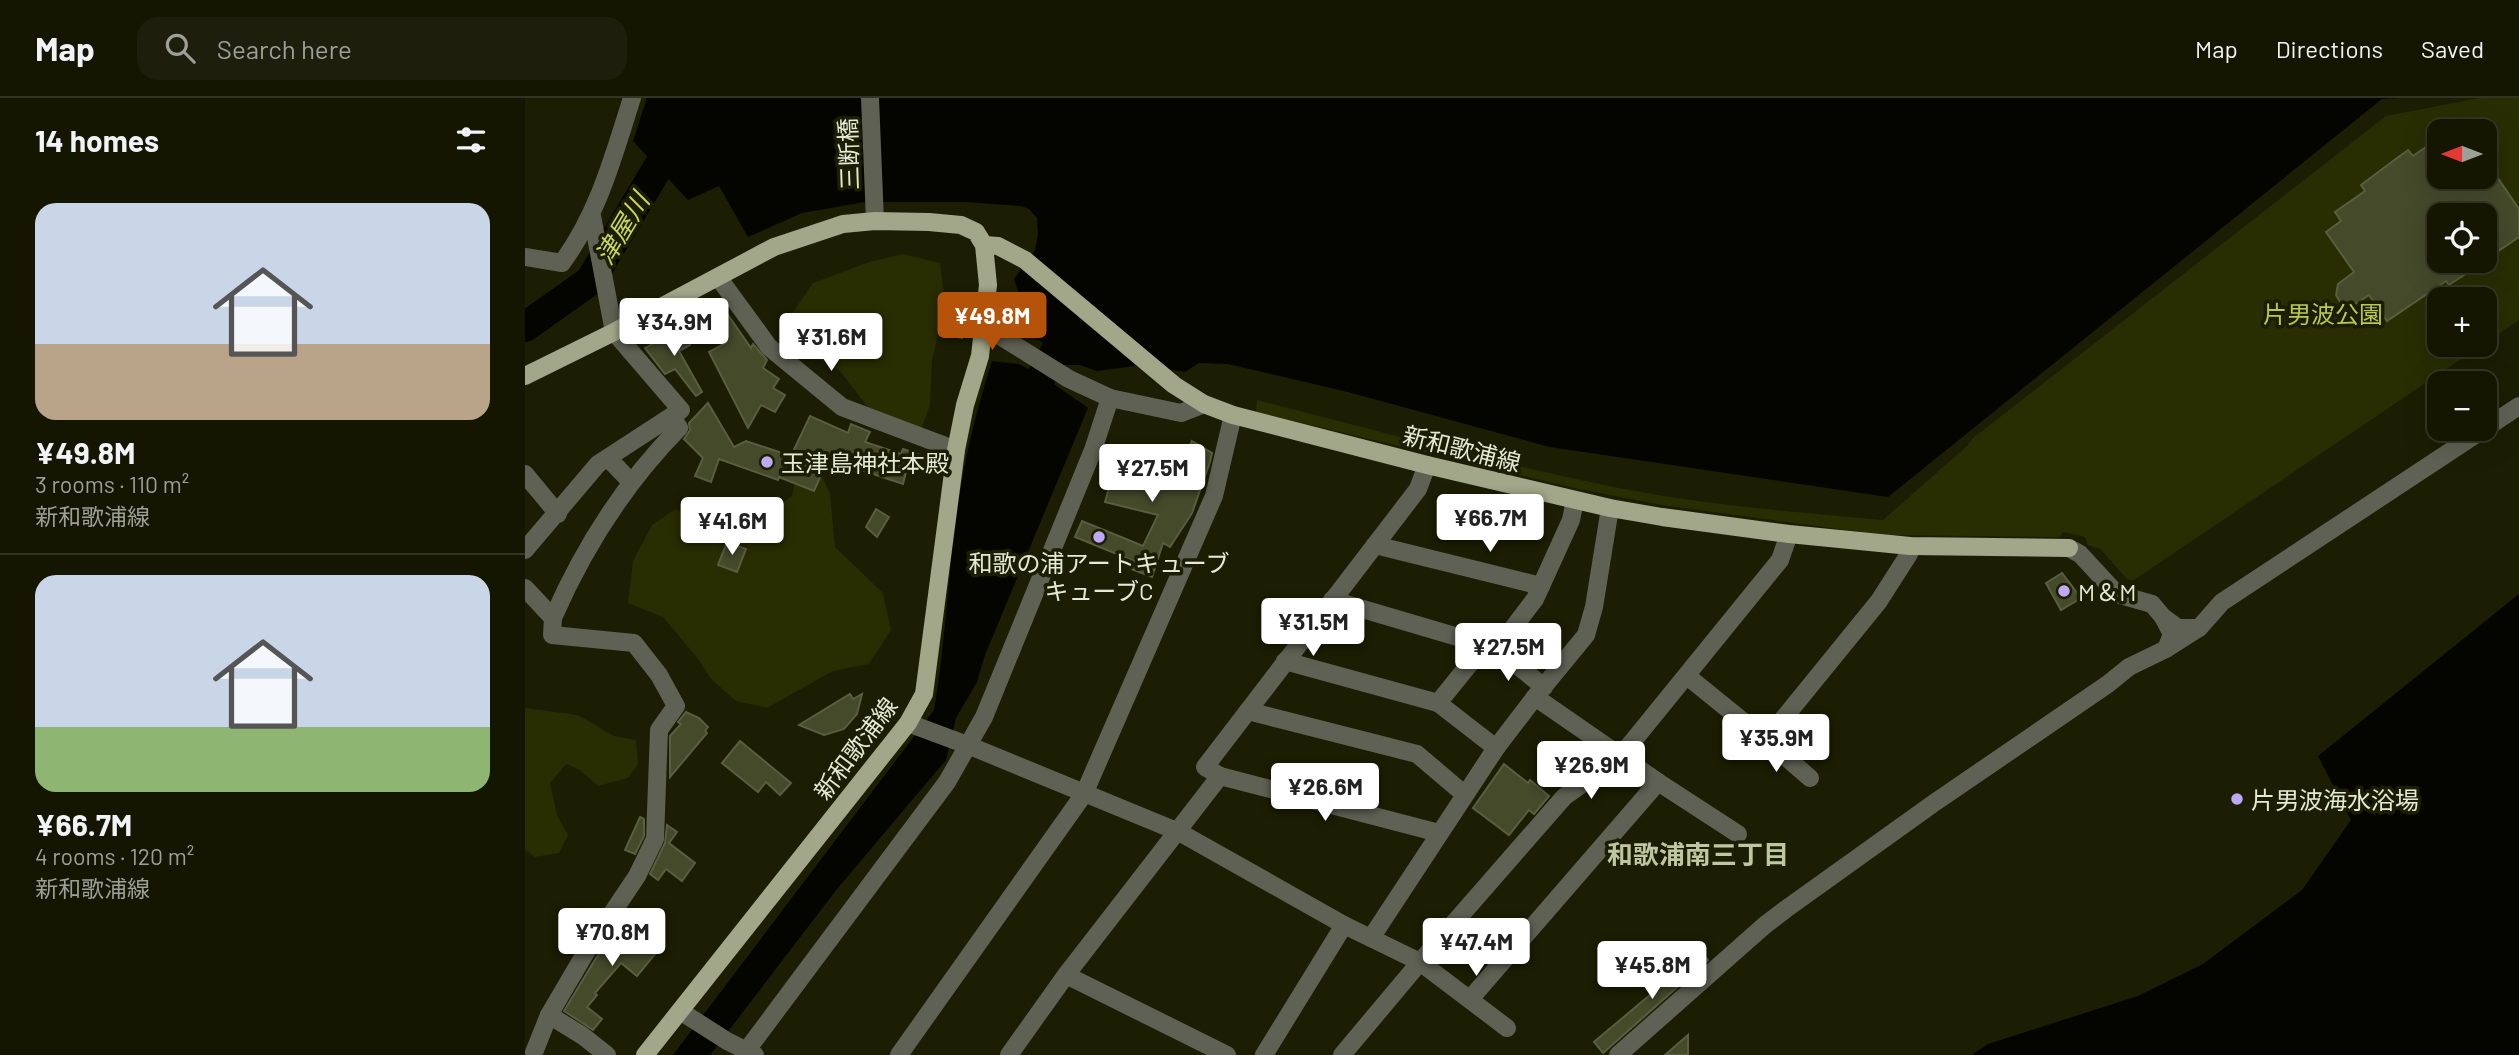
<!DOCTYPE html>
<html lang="en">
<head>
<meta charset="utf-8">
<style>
  :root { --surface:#141602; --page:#1d1f0c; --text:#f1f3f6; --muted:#9d9f99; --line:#333524; --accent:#b45309 }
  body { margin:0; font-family:Barlow,"Noto Sans JP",sans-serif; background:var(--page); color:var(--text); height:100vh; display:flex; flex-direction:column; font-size:26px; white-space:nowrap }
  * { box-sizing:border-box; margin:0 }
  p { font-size:23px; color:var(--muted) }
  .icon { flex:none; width:38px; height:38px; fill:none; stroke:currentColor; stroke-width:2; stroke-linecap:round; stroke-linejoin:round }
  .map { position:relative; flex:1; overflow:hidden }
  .sheet { display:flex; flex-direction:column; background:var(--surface); width:525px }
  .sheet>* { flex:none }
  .needle { width:46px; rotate:270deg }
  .buttons { position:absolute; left:1902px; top:21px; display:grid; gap:14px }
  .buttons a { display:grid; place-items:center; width:70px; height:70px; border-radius:14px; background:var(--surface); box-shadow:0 7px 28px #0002,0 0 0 2px var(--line); font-size:35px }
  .price { position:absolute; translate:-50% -60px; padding:0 16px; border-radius:7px; background:#fff; color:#222; font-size:23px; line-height:46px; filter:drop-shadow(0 2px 4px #0008) }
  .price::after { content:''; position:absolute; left:50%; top:42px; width:21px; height:16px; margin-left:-10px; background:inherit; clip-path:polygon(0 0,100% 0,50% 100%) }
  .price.active { background:var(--accent); color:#fff }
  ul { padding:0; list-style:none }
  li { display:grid; align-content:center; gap:14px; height:371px; padding:0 35px }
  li+li { border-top:2px solid var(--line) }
  li span { display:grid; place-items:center; height:217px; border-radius:21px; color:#555 }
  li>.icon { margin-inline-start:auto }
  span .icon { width:126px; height:126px; fill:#fffc; stroke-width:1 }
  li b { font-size:30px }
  h2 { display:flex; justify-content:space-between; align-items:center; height:84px; padding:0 35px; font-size:30px }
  header { display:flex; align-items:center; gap:42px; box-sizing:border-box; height:98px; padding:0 35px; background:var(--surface); border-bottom:2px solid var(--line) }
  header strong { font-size:33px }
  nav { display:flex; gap:38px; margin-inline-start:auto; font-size:24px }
  .search { width:490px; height:63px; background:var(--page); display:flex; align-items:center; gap:18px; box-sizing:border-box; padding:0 24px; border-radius:21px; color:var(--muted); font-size:26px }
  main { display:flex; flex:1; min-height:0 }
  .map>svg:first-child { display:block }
  .green { fill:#282d02; fill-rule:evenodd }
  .water { fill:#050500 }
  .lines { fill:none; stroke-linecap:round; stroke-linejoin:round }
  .river { stroke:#050500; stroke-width:30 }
  .building { fill:#454a2b; stroke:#595e3f; stroke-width:2 }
  .minor { stroke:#5e6153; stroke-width:18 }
  .major { stroke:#a2a78a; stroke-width:18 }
  .poi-dot { fill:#bda9f5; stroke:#1b1e02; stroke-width:2.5 }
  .labels { text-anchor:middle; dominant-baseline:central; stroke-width:7; stroke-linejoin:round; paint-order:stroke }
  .street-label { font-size:24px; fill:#e5e9d7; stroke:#1b1e02 }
  .park-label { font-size:24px; fill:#b9c94c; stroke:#1b1e02 }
  .poi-label { font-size:24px; fill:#e5e9d7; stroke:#1b1e02; text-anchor:start }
  .water-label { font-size:26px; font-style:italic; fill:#c7d85c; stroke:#1b1e02 }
  .neighbourhood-label { font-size:26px; font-weight:bold; fill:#bfc6a3; stroke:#1b1e02 }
</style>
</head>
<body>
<header>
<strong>Map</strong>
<div class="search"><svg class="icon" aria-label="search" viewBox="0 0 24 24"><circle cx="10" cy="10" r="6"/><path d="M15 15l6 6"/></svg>Search here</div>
<nav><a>Map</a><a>Directions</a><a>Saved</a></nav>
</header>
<main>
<section class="sheet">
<h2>14 homes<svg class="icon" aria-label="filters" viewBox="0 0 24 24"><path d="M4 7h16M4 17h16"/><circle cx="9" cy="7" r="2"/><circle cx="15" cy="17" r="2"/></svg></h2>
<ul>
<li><span style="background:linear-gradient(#c9d6e8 65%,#b9a48a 0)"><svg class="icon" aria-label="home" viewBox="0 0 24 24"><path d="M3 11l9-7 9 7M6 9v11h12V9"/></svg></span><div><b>¥49.8M</b><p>3 rooms · 110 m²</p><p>新和歌浦線</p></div></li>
<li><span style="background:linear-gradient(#c9d6e8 70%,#8fb573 0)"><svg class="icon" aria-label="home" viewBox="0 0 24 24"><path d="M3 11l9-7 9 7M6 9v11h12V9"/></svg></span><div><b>¥66.7M</b><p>4 rooms · 120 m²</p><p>新和歌浦線</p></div></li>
</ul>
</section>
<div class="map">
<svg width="1994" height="957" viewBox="0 0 1994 957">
  <rect width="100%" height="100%" fill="#1b1e02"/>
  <g class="green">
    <path d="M1954 0H1994V222L1960 245V201H1914V247H1957L1609 482H1603L1575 451 1563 447 1560 439 1538 434 1535 439 1358 437 1137 407 1049 390 731 314 732 302C852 333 972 365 1094 390 1181 407 1270 414 1358 422L1442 348 1448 340 1861 18ZM1914 33H1960V79H1914ZM1914 117H1960V163H1914Z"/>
    <path d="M378 156 415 165 420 205 407 263 405 307 396 332 347 315 315 273 283 255 264 220 288 185 344 164Z"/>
    <path d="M290 363 305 396 310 449 358 495 366 532 344 566 308 573 242 610 211 603 185 580 174 562 138 519 103 505 108 463 127 427 149 412H247L267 398 272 373Z"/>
    <path d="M0 610 53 617 89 638 111 642 113 666 103 680 73 688 55 672 41 666 25 685 32 717 43 737 34 755 10 759 0 752Z"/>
  </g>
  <g class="water">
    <path d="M122 0H334L340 5 353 0H1874L1857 1 1363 399 1025 349 823 294 703 266 674 265 660 274 617 267 572 273 555 267H540L529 286 563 310 460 557 452 584 431 620 421 662 312 791 185 957H148L409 612C422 538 423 462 436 388 443 346 454 304 467 263L494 266 504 271 518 245 509 239 489 181 510 152 513 137 512 120 504 111 496 108 440 104H340L277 115 223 139 194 88 163 102 108 43Z"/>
    <path d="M1994 496V957H1447L1463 946 1613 898 1678 866 1777 792 1826 722 1793 658Z"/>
  </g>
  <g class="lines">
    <path class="river" d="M0 229 65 183 147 46"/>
  </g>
  <g class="building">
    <path d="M1914 40V79H1960V61L1994 111V139L1960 162V117H1914V163H1960L1924 187 1921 183 1862 223 1844 197 1829 207H1817L1811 197 1813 186 1829 174 1801 134 1816 123 1810 114 1840 93 1836 87 1868 63 1883 52 1888 58Z"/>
    <path d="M194 204 226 250 228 246 242 262 238 270 254 281 248 290 260 297 250 314 236 307 223 330 184 254 202 244 182 211Z"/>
    <path d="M427 220 441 224 437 240 422 236Z"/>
    <path d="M157 230 165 247 154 253 177 294 171 298 150 271 140 276 120 250Z"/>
    <path d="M183 305 209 349 221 343 266 358 285 318 323 335 326 326 345 334 340 344 376 356 378 351 396 357 391 373 382 370 378 386 303 361 289 393 254 379 253 382 194 361 186 384 170 378 178 360 159 341 165 332 164 325Z"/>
    <path d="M667 343 687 355 685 364 667 415 645 449 638 445 627 479 606 471 609 463 550 439 557 423 618 448 633 417 580 404 593 357 654 371Z"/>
    <path d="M351 411 364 419 352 439 341 429Z"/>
    <path d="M202 444 221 451 212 474 193 467Z"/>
    <path d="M1537 475 1556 500 1536 512 1521 485Z"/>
    <path d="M325 596 328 601 337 596 332 616 319 631 299 637 274 627Z"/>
    <path d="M161 614 174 620 183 629 180 633 182 635 145 679V638L156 626 153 624Z"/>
    <path d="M215 643 266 685 255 697 241 684 233 694 197 665Z"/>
    <path d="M979 666 1003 685 1005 682 1024 698 1009 716 1004 712 984 737 948 710Z"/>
    <path d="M115 719 119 721V738L110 756 100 752Z"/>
    <path d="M142 727 152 734 144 745 170 765 157 783 141 771 133 782 125 776 140 745Z"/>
    <path d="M104 816 114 826 111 830 135 850 112 878 96 865 70 895 72 897 62 909 77 921 68 932 39 913 71 860Z"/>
    <path d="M1173 851 1183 862 1078 955 1069 944 1151 875 1148 872Z"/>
    <path d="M1163 937V957H1140Z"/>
  </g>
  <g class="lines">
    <g class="minor">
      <path d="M345 0 350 123"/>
      <path d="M0 159 37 165C74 114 88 59 107 0"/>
      <path d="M193 179 244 249 317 309 431 352"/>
      <path d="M585 300 656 315 679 306"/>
      <path d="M83 360 106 384"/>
      <path d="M0 376 33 416"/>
      <path d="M850 447 1016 488 1046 422 1050 402"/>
      <path d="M1544 450 1555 456 1592 496 1627 506 1638 519 1647 536 1641 551 1674 530"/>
      <path d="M0 452 73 366 156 312 89 234 67 118"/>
      <path d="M0 490 28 520 27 537 109 545 134 577 151 608 134 632 130 741 112 778 61 854 24 917 8 957"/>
      <path d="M807 502 960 547"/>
      <path d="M1638 519 1653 530H1674L1697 504 1994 308"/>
      <path d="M28 520C58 451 101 384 154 330L148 320"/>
      <path d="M972 551 1019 589"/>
      <path d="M760 563 913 605 960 547 972 551 1010 501 1016 488"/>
      <path d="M1162 578 1241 642 1354 503 1384 456 1385 448"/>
      <path d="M1010 599 1061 537 1069 509 1085 410"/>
      <path d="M723 613 892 656 939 696"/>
      <path d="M383 625 445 648 654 734 819 827 895 864 1039 699 1095 659 1255 462 1264 436"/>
      <path d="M1241 642 1285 680"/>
      <path d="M695 678 914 735"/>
      <path d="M1133 684 1213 736"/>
      <path d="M846 840 971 650 913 605"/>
      <path d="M541 877 702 957"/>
      <path d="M946 900 1133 684 1010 599 971 650"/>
      <path d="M155 913 202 943 230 957"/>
      <path d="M24 917 58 938 82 957"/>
      <path d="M222 952 422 684 459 619 568 352 585 300 544 281 459 228"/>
      <path d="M374 957 559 696 689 398 708 317"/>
      <path d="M484 957 541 877 695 678 680 669 893 391 902 367"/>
      <path d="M739 957 819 827"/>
      <path d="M817 957 895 864 982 930"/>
      <path d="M1093 957 1240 827 1261 811 1409 705 1583 586 1604 569 1641 551"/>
    </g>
    <g class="major">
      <path d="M459 147 473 148 500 162 649 287 679 306 708 317 902 367 1085 410 1137 419 1264 436 1385 448 1544 450"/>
      <path d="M0 278 89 234 249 149 318 126 350 123 404 124 436 127 451 134 459 147 463 187 455 258 440 307 431 352 399 596 383 625 120 957"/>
    </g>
  </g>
  <g class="poi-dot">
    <circle cx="242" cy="364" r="7"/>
    <circle cx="574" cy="439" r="7"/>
    <circle cx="1539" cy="493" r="7"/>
    <circle cx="1712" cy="701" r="7"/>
  </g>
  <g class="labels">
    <g class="street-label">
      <text transform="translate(323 56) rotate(-92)">三断橋</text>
      <text transform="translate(937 350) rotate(14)">新和歌浦線</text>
      <text transform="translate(330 650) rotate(-53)">新和歌浦線</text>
    </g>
    <g class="park-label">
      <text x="1798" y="215">片男波公園</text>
    </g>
    <g class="poi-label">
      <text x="256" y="364">玉津島神社本殿</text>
      <text x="574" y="464" text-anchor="middle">和歌の浦アートキューブ<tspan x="574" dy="28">キューブC</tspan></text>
      <text x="1553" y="493">M＆M</text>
      <text x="1726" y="701">片男波海水浴場</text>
    </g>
    <g class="water-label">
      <text transform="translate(96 130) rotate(-59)">津屋川</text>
    </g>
    <g class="neighbourhood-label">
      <text x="1173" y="755">和歌浦南三丁目</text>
    </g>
  </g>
</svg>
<div class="buttons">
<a><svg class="needle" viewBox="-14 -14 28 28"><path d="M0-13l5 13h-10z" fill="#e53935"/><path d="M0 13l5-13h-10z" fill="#9d9f99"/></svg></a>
<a><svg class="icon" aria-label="locate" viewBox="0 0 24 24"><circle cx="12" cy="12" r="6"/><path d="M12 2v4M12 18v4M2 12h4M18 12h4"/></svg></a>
<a>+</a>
<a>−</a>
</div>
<b class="price active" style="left:467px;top:254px">¥49.8M</b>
<b class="price" style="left:149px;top:260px">¥34.9M</b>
<b class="price" style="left:306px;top:275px">¥31.6M</b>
<b class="price" style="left:627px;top:406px">¥27.5M</b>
<b class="price" style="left:965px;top:456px">¥66.7M</b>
<b class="price" style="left:207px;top:459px">¥41.6M</b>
<b class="price" style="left:788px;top:560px">¥31.5M</b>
<b class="price" style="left:983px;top:585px">¥27.5M</b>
<b class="price" style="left:1251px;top:676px">¥35.9M</b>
<b class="price" style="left:1066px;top:703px">¥26.9M</b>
<b class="price" style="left:800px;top:725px">¥26.6M</b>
<b class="price" style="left:87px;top:870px">¥70.8M</b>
<b class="price" style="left:951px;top:880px">¥47.4M</b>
<b class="price" style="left:1127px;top:903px">¥45.8M</b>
</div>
</main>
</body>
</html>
